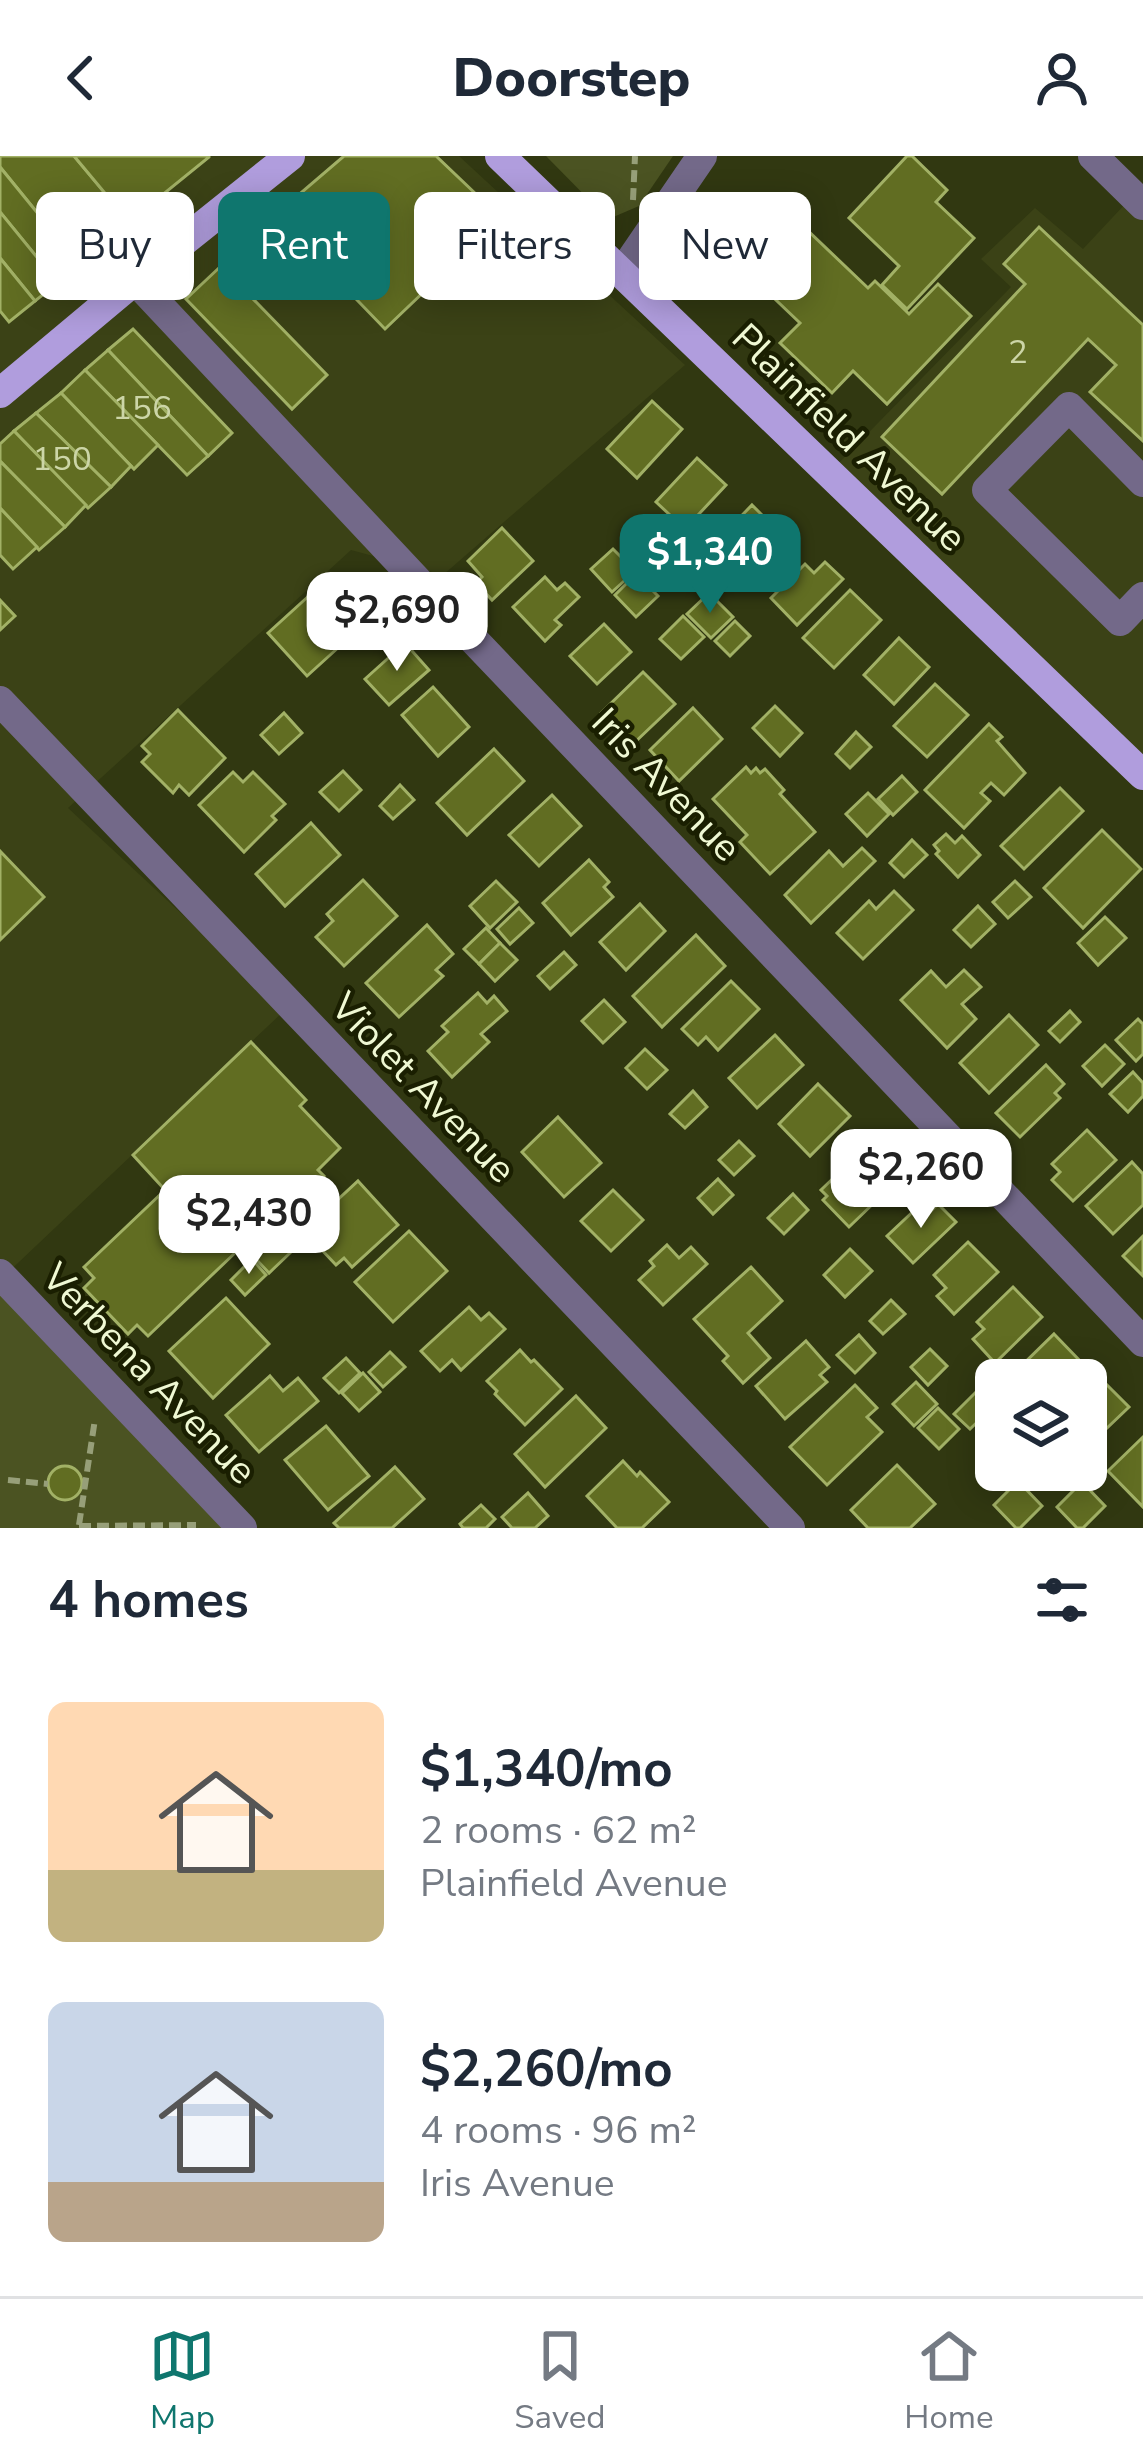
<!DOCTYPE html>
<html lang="en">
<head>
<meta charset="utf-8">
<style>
  :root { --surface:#fff; --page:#f2f2f3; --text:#1f2937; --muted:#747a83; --line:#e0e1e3; --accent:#0f766e }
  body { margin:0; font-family:"Nunito Sans",sans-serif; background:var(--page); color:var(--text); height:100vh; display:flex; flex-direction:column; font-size:45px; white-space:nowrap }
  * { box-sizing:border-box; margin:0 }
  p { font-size:39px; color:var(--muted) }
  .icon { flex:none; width:66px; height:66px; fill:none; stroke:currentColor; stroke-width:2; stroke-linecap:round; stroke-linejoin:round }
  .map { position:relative; height:1372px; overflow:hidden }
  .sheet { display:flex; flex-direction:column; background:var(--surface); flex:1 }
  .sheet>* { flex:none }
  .guide { position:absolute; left:36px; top:36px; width:1071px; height:108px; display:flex; gap:24px }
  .tools { position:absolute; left:975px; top:1203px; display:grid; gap:24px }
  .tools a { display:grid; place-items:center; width:132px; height:132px; border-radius:18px; background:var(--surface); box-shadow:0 6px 30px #0003; font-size:60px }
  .price { position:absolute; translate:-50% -102px; padding:0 27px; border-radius:24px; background:#fff; color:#222; font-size:39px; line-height:78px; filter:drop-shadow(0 3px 6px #0008) }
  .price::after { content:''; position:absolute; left:50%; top:72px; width:36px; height:27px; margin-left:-18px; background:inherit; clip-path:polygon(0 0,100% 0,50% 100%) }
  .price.current { background:var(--accent); color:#fff }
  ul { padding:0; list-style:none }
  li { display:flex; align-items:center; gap:36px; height:300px; padding:0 48px }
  li span { display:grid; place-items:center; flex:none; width:336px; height:240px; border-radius:18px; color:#555 }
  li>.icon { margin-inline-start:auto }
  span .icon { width:144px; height:144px; fill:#fffc; stroke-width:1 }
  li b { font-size:51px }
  h2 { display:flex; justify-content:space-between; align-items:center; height:144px; padding:0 48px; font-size:51px }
  .pill { padding:0 42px; border-radius:18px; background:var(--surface); box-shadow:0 6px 30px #0003; font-size:42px; line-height:108px }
  .pill.current { background:var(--accent); color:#fff }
  header { display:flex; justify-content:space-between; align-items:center; height:156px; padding:0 48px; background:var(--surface); font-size:54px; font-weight:800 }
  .menu { display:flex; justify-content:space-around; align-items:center; height:168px; border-top:3px solid var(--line); background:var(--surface); font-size:33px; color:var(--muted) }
  .menu a { display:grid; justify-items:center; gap:6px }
  .menu .current { color:var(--accent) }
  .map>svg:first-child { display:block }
  .built { fill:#3b4216 }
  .green { fill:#4b5322 }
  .building { fill:#616d22; stroke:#a2b166; stroke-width:3 }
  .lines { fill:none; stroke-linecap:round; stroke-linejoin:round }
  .path { stroke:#979f79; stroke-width:6; stroke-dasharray:12 6; stroke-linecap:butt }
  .minor { stroke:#736989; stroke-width:30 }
  .major { stroke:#b09ddd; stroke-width:30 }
  .labels { text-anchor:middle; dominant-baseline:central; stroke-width:9; stroke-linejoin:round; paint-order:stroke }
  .number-label { font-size:33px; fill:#ccd5a7 }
  .street-label { font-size:39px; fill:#eff8d3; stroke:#1a1f01 }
</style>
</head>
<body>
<header><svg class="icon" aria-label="back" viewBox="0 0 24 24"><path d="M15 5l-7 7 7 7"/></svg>Doorstep<svg class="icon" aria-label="person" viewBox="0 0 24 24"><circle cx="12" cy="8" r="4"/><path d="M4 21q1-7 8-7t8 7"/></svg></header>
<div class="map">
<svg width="1143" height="1372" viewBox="0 0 1143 1372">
  <rect width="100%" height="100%" fill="#313811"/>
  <g class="built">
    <path d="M0 0H459L685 209 443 419 351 394 68 652 285 854 0 1124Z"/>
    <path d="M1127 46 1143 61V613L834 312 1011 131 981 103 1035 52 1083 93Z"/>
  </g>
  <g class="green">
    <path d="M546 0H673L639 50 611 62 606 61Z"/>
    <path d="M0 1125 226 1372H0Z"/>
  </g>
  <g class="building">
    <path d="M0 0H74L129 66 79 108 0 11Z"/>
    <path d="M74 0H209V1L129 66Z"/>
    <path d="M344 0H436L501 62 385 173 275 59Z"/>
    <path d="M907 0H912L947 34 936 46 974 82 907 153 882 129 899 110 849 62Z"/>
    <path d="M0 11 79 108 58 127 0 56Z"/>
    <path d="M753 49 770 65 783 51 868 132 875 125 909 158 938 128 971 160 887 248 853 215 832 237 780 187 800 167 735 105 748 91 730 73Z"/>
    <path d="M0 56 58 127 35 145 0 102Z"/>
    <path d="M1039 71 1143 169V285L1090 236 1116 209 1088 183 942 338 882 281 1025 128 1004 108Z"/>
    <path d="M0 102 35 145 9 166 0 155Z"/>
    <path d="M221 110 327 219 292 253 186 143Z"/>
    <path d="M133 173 232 277 208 300 108 194Z"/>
    <path d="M108 194 208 300 187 319 85 214Z"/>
    <path d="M85 214 158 289 134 313 61 237Z"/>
    <path d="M61 237 131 310 111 331 36 257Z"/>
    <path d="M652 245 682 273 637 322 607 293Z"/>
    <path d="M36 257 111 331 88 352 14 275Z"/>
    <path d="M14 275 86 349 65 371 0 305V288Z"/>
    <path d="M697 302 726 329 685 373 656 346Z"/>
    <path d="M0 305 65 371 39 394 0 352Z"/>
    <path d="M752 349 786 383 741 427 708 394Z"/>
    <path d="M0 352 37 391 13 413 0 399Z"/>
    <path d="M502 372 533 405 492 444 476 427 482 421 468 405Z"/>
    <path d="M661 391 680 411 660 431 641 412Z"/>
    <path d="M613 393 635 415 612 436 591 413Z"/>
    <path d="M825 406 843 423 797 469 771 442 805 408 814 417Z"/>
    <path d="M636 418 658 440 636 461 615 439Z"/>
    <path d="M545 421 557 434 565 427 579 441 555 464 561 469 545 485 513 451Z"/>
    <path d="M323 427 362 470 307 520 268 477Z"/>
    <path d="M850 434 881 464 834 512 803 482Z"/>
    <path d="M709 437 733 461 711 482 687 458Z"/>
    <path d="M0 444 15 460 0 474Z"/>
    <path d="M683 460 704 481 681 503 660 483Z"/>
    <path d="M735 465 750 480 730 500 715 485Z"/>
    <path d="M604 468 631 496 597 528 570 500Z"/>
    <path d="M899 482 929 511 894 548 864 519Z"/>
    <path d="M405 487 429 514 389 549 365 523Z"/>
    <path d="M643 516 675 548 632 589 601 557Z"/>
    <path d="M935 528 968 559 927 601 894 570Z"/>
    <path d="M433 531 469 571 438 600 402 559Z"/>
    <path d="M775 550 802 577 780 600 753 572Z"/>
    <path d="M693 552 722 583 679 625 650 594Z"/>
    <path d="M178 554 225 602 189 639 179 629 173 637 142 606 150 598 142 590Z"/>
    <path d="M284 557 302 577 279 598 261 579Z"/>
    <path d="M989 568 1002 581 997 585 1025 617 1004 639 991 627 981 637 990 645 964 672 925 634Z"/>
    <path d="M856 576 871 591 850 612 836 598Z"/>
    <path d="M494 593 524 625 467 679 437 647Z"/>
    <path d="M746 611 751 617 756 612 760 617 765 613 784 634 780 638 815 676 770 718 740 686 747 679 713 643Z"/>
    <path d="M343 615 361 634 339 655 320 636Z"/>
    <path d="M233 616 243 626 253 616 285 648 272 660 276 664 244 696 199 649Z"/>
    <path d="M902 620 917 636 893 659 878 643Z"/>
    <path d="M400 629 414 644 393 663 380 650Z"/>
    <path d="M1060 632 1083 655 1024 713 1001 690Z"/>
    <path d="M868 637 889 658 867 680 846 658Z"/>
    <path d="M552 639 581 670 539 710 509 679Z"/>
    <path d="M311 667 340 699 285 750 256 718Z"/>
    <path d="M1102 674 1141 713 1083 772 1044 732Z"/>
    <path d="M946 678 955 687 962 680 980 699 958 721 936 698 939 695 934 689Z"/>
    <path d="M912 684 927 699 904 721 890 707Z"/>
    <path d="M862 692 875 705 811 767 785 739 829 695 843 710Z"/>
    <path d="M0 695 44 741 0 784Z"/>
    <path d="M589 704 609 726 604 731 613 741 571 779 543 747Z"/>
    <path d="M363 724 397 760 344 810 316 781 333 765 327 758Z"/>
    <path d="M496 725 517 746 490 772 470 750Z"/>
    <path d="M1015 725 1031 741 1008 762 993 746Z"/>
    <path d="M894 735 913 754 863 803 837 777 869 745 876 753Z"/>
    <path d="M640 748 665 775 626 814 600 786Z"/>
    <path d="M978 750 995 768 971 791 954 774Z"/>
    <path d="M519 752 533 767 510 788 497 773Z"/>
    <path d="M1105 761 1126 782 1098 809 1078 787Z"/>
    <path d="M427 769 453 798 436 814 443 820 399 861 366 827Z"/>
    <path d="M486 772 500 787 479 808 464 793Z"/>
    <path d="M696 779 725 810 662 871 633 840Z"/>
    <path d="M500 787 517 804 495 825 479 808Z"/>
    <path d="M564 796 576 809 550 833 538 820Z"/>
    <path d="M964 814 981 831 962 848 976 863 947 892 901 844 931 815 946 831Z"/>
    <path d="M731 825 759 853 718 894 706 881 698 889 682 873Z"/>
    <path d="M478 837 487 847 494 840 507 855 481 878 489 886 452 921 428 895 448 876 442 870Z"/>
    <path d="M604 844 625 866 603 887 582 865Z"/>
    <path d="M1070 855 1080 866 1060 886 1049 875Z"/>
    <path d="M1009 859 1038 889 989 937 960 907Z"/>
    <path d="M1138 863 1143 868V898L1136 905 1116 884Z"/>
    <path d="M775 879 803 909 757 952 729 922Z"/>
    <path d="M251 886 306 944 300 950 340 992 318 1014 324 1020 286 1057 265 1036 245 1055 265 1075 240 1098 237 1095 148 1180 137 1169 128 1178 84 1132 94 1122 84 1111 165 1034 133 999Z"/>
    <path d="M1105 889 1124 908 1102 930 1083 910Z"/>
    <path d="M645 893 667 914 647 933 626 912Z"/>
    <path d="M1046 909 1064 928 1055 937 1060 942 1020 981 996 957Z"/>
    <path d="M1133 916 1143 927V940L1128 956 1110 938Z"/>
    <path d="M818 928 850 960 810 1000 779 968Z"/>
    <path d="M693 935 707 951 685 972 670 958Z"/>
    <path d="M558 961 601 1007 564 1041 522 996Z"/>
    <path d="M1087 974 1116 1004 1073 1045 1052 1024 1060 1016 1052 1008Z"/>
    <path d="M873 984 905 1017 849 1071 823 1044 827 1040 821 1034Z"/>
    <path d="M739 985 754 1000 734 1019 719 1004Z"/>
    <path d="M1132 1006 1143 1018V1049L1113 1078 1086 1050Z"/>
    <path d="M718 1023 733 1039 713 1058 698 1042Z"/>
    <path d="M358 1025 398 1069 352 1111 344 1102 336 1109 304 1075Z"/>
    <path d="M613 1034 643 1064 611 1095 581 1065Z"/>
    <path d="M793 1038 808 1054 784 1078 768 1062Z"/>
    <path d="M938 1048 956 1066 913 1107 887 1080 920 1049 929 1057Z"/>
    <path d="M409 1075 447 1115 393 1166 355 1126Z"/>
    <path d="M1143 1080V1120L1123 1100Z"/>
    <path d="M276 1081 290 1097 269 1117 255 1102Z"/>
    <path d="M968 1086 998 1116 954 1158 937 1140 946 1132 934 1119Z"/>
    <path d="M667 1089 679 1102 691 1091 707 1108 663 1149 639 1124 654 1110 650 1105Z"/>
    <path d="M850 1093 872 1115 845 1141 824 1119Z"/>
    <path d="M252 1103 266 1119 245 1139 231 1124Z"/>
    <path d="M751 1111 782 1145 748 1177 770 1202 743 1227 723 1205 728 1200 694 1163Z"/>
    <path d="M1013 1131 1042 1161 995 1207 973 1183 984 1173 977 1166Z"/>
    <path d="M226 1142 269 1188 213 1242 169 1195Z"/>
    <path d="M891 1144 905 1158 883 1178 870 1165Z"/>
    <path d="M469 1151 481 1164 489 1157 505 1173 461 1214 452 1204 440 1215 421 1195Z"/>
    <path d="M1054 1178 1081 1206 1062 1224H1007Z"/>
    <path d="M859 1179 875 1197 855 1217 837 1199Z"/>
    <path d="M806 1185 829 1211 820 1219 827 1226 785 1263 756 1230Z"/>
    <path d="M930 1193 947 1210 928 1229 911 1211Z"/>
    <path d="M520 1194 531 1206 534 1204 562 1233 525 1269 495 1238 497 1235 487 1225Z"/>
    <path d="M390 1196 405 1211 383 1231 369 1216Z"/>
    <path d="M346 1202 360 1217 339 1237 324 1222Z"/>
    <path d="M363 1217 380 1236 359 1255 342 1237Z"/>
    <path d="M270 1220 283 1235 298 1222 318 1245 259 1296 226 1259Z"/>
    <path d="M1099 1221 1129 1251 1086 1292V1233Z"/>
    <path d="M916 1226 937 1248 914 1270 893 1248Z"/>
    <path d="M855 1229 877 1252 867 1261 882 1276 827 1329 790 1291Z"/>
    <path d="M977 1235 993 1251 970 1273 954 1258Z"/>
    <path d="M576 1240 606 1272 545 1331 515 1298Z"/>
    <path d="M938 1252 959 1273 939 1293 918 1272Z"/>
    <path d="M326 1270 369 1320 328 1354 285 1304Z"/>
    <path d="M1143 1281V1351L1108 1315Z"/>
    <path d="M623 1305 637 1320 640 1316 669 1346 642 1372H617L587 1340Z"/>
    <path d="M897 1309 935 1348 910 1372H868L851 1354Z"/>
    <circle cx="65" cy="1327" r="17"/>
    <path d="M395 1311 424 1343 392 1372H339L334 1367Z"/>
    <path d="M1018 1325 1042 1350 1020 1372H1016L994 1349Z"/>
    <path d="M1082 1326 1105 1350 1083 1372H1077L1057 1351Z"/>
    <path d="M528 1337 548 1360 535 1372H512L502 1361Z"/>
    <path d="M481 1349 495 1363 486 1372H463L460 1368Z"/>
  </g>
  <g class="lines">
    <g class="path">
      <path d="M633 44 635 0"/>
      <path d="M8 1324 48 1328"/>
      <path d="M79 1369 95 1263"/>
      <path d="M79 1370 196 1369"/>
    </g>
    <g class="minor">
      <path d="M1093 0 1143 49"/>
      <path d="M622 117 702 0"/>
      <path d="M135 124 426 434 1143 1186"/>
      <path d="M1143 326 1069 251 987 334 1120 465 1143 441"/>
      <path d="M0 545 790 1372"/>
      <path d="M0 1118 242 1372"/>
    </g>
    <g class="major">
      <path d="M500 0 1143 619"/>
      <path d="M0 237 135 124 290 0"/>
    </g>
  </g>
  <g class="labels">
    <g class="number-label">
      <text x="1018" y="196">2</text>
      <text x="142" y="252">156</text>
      <text x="62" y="303">150</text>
    </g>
    <g class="street-label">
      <text transform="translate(849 282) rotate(44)">Plainfield Avenue</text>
      <text transform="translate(666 629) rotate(46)">Iris Avenue</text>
      <text transform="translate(423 932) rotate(46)">Violet Avenue</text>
      <text transform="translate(149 1218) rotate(46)">Verbena Avenue</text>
    </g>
  </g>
</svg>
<div class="tools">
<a><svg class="icon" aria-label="layers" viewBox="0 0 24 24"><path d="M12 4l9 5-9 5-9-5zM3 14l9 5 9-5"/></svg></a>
</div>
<b class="price current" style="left:710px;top:460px">$1,340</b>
<b class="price" style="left:397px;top:518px">$2,690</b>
<b class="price" style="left:921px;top:1075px">$2,260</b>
<b class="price" style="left:249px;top:1121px">$2,430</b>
<div class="guide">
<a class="pill">Buy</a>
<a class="pill current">Rent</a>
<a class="pill">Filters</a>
<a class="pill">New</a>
</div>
</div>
<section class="sheet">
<h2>4 homes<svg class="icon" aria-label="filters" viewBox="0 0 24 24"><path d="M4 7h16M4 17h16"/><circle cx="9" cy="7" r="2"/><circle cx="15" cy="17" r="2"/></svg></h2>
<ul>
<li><span style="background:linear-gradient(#ffd9b3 70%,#c2b280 0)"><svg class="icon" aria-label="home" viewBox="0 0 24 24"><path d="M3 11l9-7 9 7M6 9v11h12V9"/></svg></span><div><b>$1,340/mo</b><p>2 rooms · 62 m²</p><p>Plainfield Avenue</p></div></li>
<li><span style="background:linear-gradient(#c9d6e8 75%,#b9a48a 0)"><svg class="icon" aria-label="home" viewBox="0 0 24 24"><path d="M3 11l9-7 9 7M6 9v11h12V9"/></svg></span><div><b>$2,260/mo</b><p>4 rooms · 96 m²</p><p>Iris Avenue</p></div></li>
</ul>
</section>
<nav class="menu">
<a class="current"><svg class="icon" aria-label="map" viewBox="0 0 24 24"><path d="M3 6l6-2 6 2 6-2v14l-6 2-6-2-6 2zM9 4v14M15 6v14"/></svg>Map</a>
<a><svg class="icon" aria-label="saved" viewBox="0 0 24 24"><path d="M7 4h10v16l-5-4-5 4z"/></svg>Saved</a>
<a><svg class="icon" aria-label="home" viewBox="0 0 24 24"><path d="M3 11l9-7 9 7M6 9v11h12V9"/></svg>Home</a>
</nav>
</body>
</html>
